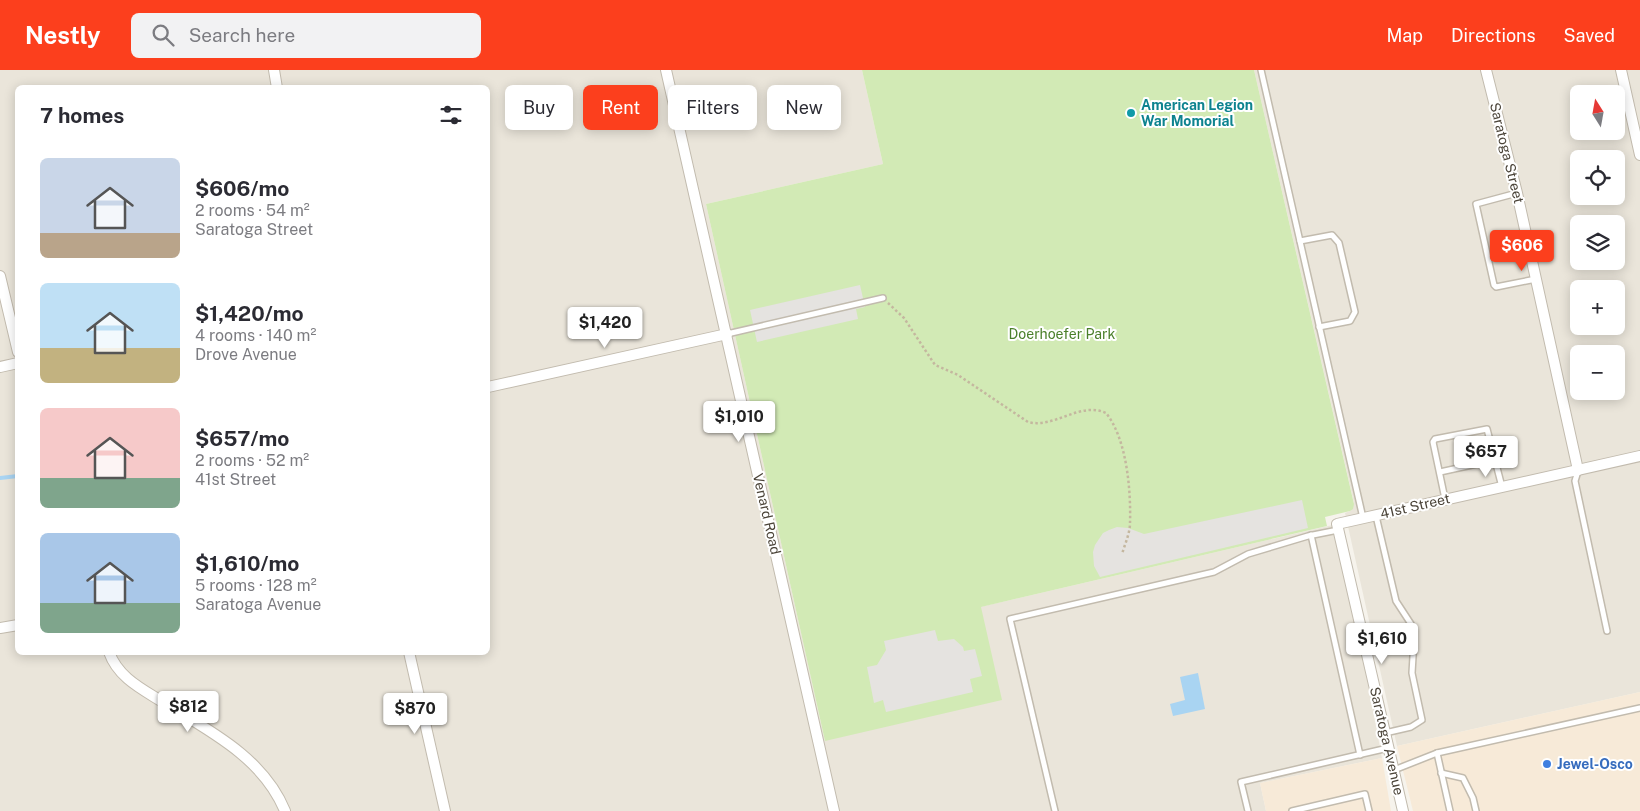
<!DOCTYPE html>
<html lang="en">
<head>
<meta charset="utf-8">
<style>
  :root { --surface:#fff; --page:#f2f2f3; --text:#2b2b33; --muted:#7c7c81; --accent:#fc3f1d }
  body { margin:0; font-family:"Public Sans",sans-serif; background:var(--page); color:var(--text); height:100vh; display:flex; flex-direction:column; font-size:19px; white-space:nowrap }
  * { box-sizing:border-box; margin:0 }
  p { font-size:16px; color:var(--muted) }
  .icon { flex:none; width:28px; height:28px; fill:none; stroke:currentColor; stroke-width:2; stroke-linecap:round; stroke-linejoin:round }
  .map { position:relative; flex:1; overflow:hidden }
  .details { position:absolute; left:15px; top:15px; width:475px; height:570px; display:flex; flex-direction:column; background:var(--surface); border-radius:8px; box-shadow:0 2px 12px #0003 }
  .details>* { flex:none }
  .top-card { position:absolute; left:505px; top:15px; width:475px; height:45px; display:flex; gap:10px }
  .needle { width:32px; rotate:349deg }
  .buttons { position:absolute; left:1570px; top:15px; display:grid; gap:10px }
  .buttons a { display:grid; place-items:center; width:55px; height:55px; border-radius:8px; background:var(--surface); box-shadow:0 2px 12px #0003; font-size:25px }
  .price { position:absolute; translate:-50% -42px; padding:0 11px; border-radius:5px; background:#fff; color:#222; font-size:16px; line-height:32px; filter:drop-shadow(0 1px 2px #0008) }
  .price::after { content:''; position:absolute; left:50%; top:30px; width:15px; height:11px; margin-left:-8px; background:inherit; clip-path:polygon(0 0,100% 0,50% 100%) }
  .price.on { background:var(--accent); color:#fff }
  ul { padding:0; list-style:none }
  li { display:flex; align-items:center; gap:15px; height:125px; padding:0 25px }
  li span { display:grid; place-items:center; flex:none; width:140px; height:100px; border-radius:8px; color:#555 }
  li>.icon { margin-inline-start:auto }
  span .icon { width:60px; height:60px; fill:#fffc; stroke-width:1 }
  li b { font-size:21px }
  h2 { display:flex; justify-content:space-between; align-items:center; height:60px; padding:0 25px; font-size:21px }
  .pill { padding:0 18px; border-radius:8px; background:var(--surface); box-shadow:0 2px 12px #0003; font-size:18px; line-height:45px }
  .pill.on { background:var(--accent); color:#fff }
  header { display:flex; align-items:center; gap:30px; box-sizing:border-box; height:70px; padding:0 25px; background:var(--accent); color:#fff }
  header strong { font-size:24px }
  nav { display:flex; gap:28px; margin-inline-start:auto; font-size:18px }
  .search { width:350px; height:45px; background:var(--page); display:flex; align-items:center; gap:12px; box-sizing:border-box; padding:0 18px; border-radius:8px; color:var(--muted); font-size:19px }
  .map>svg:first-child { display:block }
  .residential { fill:#eae5da; fill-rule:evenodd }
  .commercial { fill:#f7ead8 }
  .green { fill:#d2eab5 }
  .parking { fill:#e5e3e0 }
  .water { fill:#a9d4f2 }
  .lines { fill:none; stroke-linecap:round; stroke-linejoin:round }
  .stream { stroke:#a9d4f2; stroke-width:4 }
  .service-casing { stroke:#c2bbae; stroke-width:8 }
  .minor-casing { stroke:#c2bbae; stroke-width:12 }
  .path { stroke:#c4b79f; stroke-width:2.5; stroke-dasharray:2.5 2.5; stroke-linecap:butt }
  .service { stroke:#fff; stroke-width:5 }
  .minor { stroke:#fff; stroke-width:10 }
  .culture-dot { fill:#0f9aa8; stroke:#fff; stroke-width:2 }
  .shop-dot { fill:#3f7fe0; stroke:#fff; stroke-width:2 }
  .labels { text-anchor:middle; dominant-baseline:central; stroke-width:4; stroke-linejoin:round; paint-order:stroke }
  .culture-label { font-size:14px; font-weight:bold; fill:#0d838f; stroke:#fff; text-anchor:start }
  .street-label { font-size:14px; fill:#4b4439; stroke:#fff }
  .park-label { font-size:14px; fill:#4a7f2a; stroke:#fff }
  .shop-label { font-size:14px; font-weight:bold; fill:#366cbe; stroke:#fff; text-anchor:start }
</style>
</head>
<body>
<header>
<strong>Nestly</strong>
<div class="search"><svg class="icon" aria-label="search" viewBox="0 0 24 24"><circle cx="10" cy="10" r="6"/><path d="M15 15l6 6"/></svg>Search here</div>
<nav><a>Map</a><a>Directions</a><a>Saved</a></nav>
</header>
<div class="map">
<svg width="1640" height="741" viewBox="0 0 1640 741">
  <rect width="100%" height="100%" fill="#f6f3ec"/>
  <g class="residential">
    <path d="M0 0H862L883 94 706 134 825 671 980 537 1337 454 1382 688 1260 713 1266 741H0ZM18 18H488V582H18Z"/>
    <path d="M1254 0H1640V622L1397 676 1345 443 1350 441 1354 433ZM1579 24H1616V61H1579ZM1579 89H1616V126H1579ZM1579 154H1616V191H1579ZM1579 219H1616V256H1579ZM1579 284H1616V321H1579Z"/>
  </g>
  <g class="commercial">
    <path d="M1640 622V741H1413L1397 676Z"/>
    <path d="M1382 688 1391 741H1266L1260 713Z"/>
  </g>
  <path class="green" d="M862 0H1254L1354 434 1353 439 1350 441 1325 447 1327 456 981 537 1002 630 825 671 706 134 883 94Z"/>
  <g class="parking">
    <path d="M860 215 865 237 856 239 858 249 757 272 750 240Z"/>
    <path d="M1302 430 1308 458 1100 507 1094 496 1093 482 1095 475 1103 463 1109 460 1117 457 1128 458 1144 464Z"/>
    <path d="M935 560 938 571 954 569 963 577 964 581 975 579 982 606 970 609 973 622 886 642 883 630 874 633 867 597 877 595 886 580 884 571Z"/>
  </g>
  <path class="water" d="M1198 603 1205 639 1173 646 1170 634 1185 630 1180 607Z"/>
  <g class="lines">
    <path class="stream" d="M0 408 18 406"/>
    <defs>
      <g id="service">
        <path d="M1261 0 1363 448"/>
        <path d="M1517 123 1476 134 1494 215 1496 217 1536 209"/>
        <path d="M1300 171 1332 165 1339 173 1355 242 1350 251 1319 257"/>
        <path d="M727 264 883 228"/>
        <path d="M1578 401 1575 411 1607 561"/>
        <path d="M1440 402 1495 390"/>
        <path d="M1445 429 1433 372 1435 369 1487 359 1502 417"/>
        <path d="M1376 446 1396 531 1411 554"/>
        <path d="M1311 465 1360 685"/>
        <path d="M1385 663 1411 657 1422 650 1412 603 1414 570"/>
        <path d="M1437 683 1450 741"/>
        <path d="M1394 700 1437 683 1640 638"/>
        <path d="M1441 703 1463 708 1473 728 1476 741"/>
        <path d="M1055 741 1010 549 1214 502 1248 484 1308 466 1338 460"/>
        <path d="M1248 741 1241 712 1388 678"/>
        <path d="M1292 741 1365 724 1369 741"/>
      </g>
      <g id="minor">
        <path d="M274 0 277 18"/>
        <path d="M666 0 834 741"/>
        <path d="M1486 0 1517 123 1578 400"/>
        <path d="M1621 0 1640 85"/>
        <path d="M0 206 18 282"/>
        <path d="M0 297 18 293"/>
        <path d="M488 317 727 264"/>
        <path d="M0 558 18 555"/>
        <path d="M109 582C118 607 140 618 161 631 208 660 263 687 285 741"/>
        <path d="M409 582 445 741"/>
        <path d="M1403 741 1337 454 1640 386"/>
      </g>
    </defs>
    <use href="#service" class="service-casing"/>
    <use href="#minor" class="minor-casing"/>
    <path class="path" d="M888 233 904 248 935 295 958 305 1028 352C1054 359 1080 331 1106 343 1127 369 1131 421 1130 453 1130 463 1125 474 1122 484"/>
    <use href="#service" class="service"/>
    <use href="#minor" class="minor"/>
  </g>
  <circle class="culture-dot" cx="1131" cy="43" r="5"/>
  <circle class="shop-dot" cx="1547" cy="694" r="5"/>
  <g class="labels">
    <g class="culture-label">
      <text x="1141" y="35">American Legion<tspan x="1141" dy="16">War Momorial</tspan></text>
    </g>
    <g class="street-label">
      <text transform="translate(1507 83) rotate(76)">Saratoga Street</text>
      <text transform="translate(1415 436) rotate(-13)">41st Street</text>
      <text transform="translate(767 444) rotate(77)">Venard Road</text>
      <text transform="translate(1387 671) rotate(77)">Saratoga Avenue</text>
    </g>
    <g class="park-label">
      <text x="1062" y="264">Doerhoefer Park</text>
    </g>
    <g class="shop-label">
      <text x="1557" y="694">Jewel-Osco</text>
    </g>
  </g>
</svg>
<div class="buttons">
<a><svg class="needle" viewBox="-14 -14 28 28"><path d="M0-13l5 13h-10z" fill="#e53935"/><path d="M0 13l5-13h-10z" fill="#7c7c81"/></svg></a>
<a><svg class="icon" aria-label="locate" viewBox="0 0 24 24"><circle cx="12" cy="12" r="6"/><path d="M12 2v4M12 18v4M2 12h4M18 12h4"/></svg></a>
<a><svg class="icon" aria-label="layers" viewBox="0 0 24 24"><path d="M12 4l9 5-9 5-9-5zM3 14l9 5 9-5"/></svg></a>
<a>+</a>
<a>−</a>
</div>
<b class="price on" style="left:1522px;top:202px">$606</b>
<b class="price" style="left:605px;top:279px">$1,420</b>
<b class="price" style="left:739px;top:373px">$1,010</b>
<b class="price" style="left:1486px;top:408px">$657</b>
<b class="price" style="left:1382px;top:595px">$1,610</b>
<b class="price" style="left:188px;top:663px">$812</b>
<b class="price" style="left:415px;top:665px">$870</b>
<div class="top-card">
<a class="pill">Buy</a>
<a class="pill on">Rent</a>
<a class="pill">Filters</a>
<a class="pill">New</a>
</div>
<section class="details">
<h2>7 homes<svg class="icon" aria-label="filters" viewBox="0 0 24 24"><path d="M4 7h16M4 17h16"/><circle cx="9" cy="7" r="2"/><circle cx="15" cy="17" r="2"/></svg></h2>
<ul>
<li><span style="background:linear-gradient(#c9d6e8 75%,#b9a48a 0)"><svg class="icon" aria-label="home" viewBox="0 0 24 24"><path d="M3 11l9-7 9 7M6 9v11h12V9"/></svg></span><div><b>$606/mo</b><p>2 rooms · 54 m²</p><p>Saratoga Street</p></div></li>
<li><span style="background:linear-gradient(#bfe0f5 65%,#c2b280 0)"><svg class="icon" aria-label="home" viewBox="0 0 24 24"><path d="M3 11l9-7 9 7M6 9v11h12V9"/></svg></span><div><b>$1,420/mo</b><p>4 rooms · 140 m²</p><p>Drove Avenue</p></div></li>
<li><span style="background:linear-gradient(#f6c9c9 70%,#7fa58c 0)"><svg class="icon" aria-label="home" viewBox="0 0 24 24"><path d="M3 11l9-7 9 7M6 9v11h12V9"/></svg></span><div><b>$657/mo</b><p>2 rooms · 52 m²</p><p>41st Street</p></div></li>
<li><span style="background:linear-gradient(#a9c7e8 70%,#7fa58c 0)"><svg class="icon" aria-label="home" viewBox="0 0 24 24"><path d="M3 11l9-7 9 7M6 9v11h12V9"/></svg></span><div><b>$1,610/mo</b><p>5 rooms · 128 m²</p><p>Saratoga Avenue</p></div></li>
</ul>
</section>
</div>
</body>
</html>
